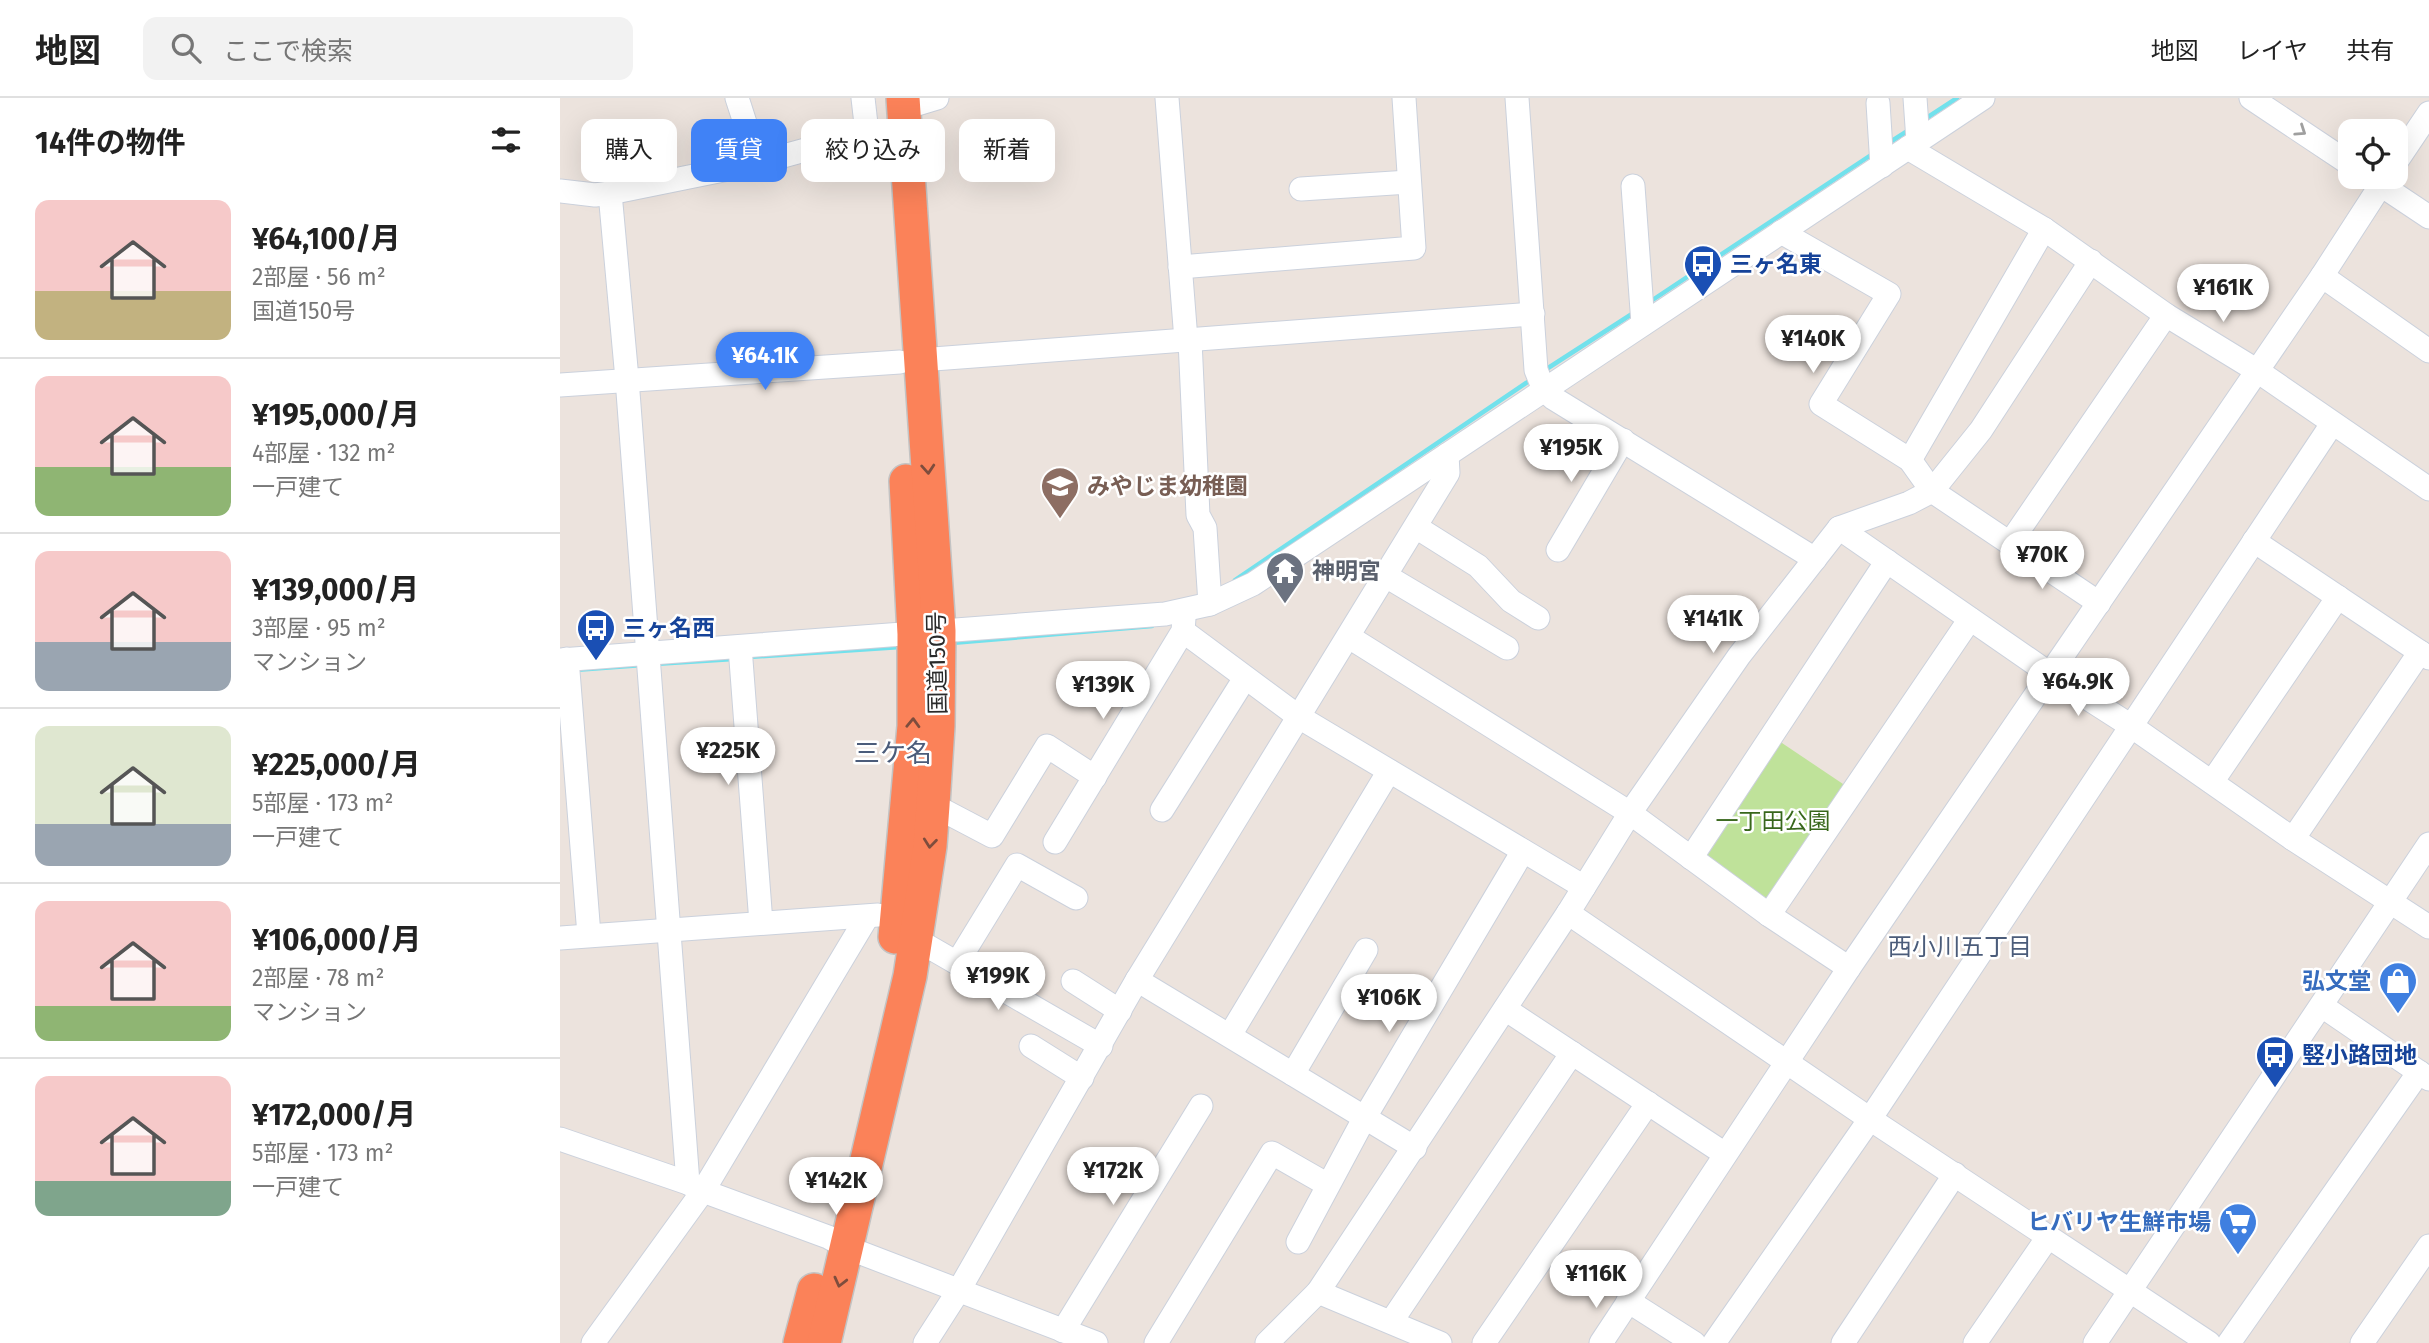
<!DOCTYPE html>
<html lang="ja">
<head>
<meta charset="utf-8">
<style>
  :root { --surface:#fff; --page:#f2f2f2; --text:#222; --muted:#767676; --line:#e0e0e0; --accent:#4082f6 }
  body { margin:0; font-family:"Fira Sans","Noto Sans JP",sans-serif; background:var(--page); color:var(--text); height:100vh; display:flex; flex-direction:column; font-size:26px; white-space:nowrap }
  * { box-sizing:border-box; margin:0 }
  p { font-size:23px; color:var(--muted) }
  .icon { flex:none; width:38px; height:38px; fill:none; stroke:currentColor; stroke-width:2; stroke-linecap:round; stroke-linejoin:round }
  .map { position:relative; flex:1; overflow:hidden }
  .drawer { display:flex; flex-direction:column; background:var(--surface); width:560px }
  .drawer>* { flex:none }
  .guide { position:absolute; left:21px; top:21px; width:665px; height:63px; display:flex; gap:14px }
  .buttons { position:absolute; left:1778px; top:21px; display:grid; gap:14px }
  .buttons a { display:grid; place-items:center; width:70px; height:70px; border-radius:14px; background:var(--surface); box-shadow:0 7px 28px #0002; font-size:35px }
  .price { position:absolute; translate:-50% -60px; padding:0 16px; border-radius:24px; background:#fff; color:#222; font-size:23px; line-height:46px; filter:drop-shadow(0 2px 4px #0008) }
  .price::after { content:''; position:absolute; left:50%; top:42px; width:21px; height:16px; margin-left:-10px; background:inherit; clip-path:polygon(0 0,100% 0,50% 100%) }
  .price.current { background:var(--accent); color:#fff }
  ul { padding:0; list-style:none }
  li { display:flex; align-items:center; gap:21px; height:175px; padding:0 35px }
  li+li { border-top:2px solid var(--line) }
  li span { display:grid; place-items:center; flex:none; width:196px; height:140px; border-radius:14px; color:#555 }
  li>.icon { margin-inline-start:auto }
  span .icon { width:84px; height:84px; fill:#fffc; stroke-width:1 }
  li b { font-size:30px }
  h2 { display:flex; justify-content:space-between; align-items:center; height:84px; padding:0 35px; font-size:30px }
  .pill { padding:0 24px; border-radius:14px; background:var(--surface); box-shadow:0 7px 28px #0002; font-size:24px; line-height:63px }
  .pill.current { background:var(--accent); color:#fff }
  header { display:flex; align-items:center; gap:42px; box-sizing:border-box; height:98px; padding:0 35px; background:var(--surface); border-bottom:2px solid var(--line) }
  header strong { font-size:33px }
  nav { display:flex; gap:38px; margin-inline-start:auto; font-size:24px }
  .search { width:490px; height:63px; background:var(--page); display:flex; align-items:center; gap:18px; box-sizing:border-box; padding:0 24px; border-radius:14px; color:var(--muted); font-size:26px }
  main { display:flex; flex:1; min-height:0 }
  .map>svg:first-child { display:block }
  .green { fill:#bfe29a }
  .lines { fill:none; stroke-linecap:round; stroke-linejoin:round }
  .stream { stroke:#72e1ec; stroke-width:4.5 }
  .minor-casing { stroke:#cbd1dc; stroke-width:25 }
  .highway-casing { stroke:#c3c3c3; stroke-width:36 }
  .minor { stroke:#fff; stroke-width:23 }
  .highway { stroke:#fb8259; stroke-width:33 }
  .oneway { stroke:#9f9f9f }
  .oneway2 { stroke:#7e4d3d }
  .labels { text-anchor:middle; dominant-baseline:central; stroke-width:5; stroke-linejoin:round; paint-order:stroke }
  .transit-label { font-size:23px; font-weight:bold; fill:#164399; stroke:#fff; text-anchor:start }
  .education-label { font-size:23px; font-weight:bold; fill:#785e54; stroke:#fff; text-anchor:start }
  .worship-label { font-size:23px; font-weight:bold; fill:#5b616d; stroke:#fff; text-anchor:start }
  .street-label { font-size:23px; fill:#2a2a2a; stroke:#fff }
  .park-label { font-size:23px; fill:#38671b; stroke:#fff }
  .shop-label { font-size:23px; font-weight:bold; fill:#366cbe; stroke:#fff; text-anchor:end }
  .neighbourhood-label { font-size:24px; fill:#4b5c7a; stroke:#fff }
  .quarter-label { font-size:26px; fill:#4b5c7a; stroke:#fff }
</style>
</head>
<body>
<header>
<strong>地図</strong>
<div class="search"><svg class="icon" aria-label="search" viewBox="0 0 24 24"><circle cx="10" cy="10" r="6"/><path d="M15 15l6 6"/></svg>ここで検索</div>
<nav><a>地図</a><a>レイヤ</a><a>共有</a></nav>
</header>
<main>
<section class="drawer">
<h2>14件の物件<svg class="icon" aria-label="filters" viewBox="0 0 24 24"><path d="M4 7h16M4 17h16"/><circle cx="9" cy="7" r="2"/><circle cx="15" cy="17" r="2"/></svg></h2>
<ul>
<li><span style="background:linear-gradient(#f6c9c9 65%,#c2b280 0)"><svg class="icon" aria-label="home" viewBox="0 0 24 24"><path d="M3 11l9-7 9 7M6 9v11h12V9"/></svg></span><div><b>¥64,100/月</b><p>2部屋 · 56 m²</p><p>国道150号</p></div></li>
<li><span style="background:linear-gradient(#f6c9c9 65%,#8fb573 0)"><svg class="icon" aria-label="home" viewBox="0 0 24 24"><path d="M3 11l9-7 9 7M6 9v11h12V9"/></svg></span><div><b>¥195,000/月</b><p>4部屋 · 132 m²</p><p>一戸建て</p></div></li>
<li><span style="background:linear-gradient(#f6c9c9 65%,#9aa5b1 0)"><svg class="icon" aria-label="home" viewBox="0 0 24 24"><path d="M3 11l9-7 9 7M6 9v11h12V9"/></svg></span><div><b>¥139,000/月</b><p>3部屋 · 95 m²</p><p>マンション</p></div></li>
<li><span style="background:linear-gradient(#dfe7d0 70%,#9aa5b1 0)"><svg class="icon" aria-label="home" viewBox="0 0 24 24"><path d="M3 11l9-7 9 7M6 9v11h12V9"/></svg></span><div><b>¥225,000/月</b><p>5部屋 · 173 m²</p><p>一戸建て</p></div></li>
<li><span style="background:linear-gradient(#f6c9c9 75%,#8fb573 0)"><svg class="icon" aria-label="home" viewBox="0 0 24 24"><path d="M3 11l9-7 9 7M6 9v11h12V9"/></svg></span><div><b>¥106,000/月</b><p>2部屋 · 78 m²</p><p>マンション</p></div></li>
<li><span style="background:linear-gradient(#f6c9c9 75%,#7fa58c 0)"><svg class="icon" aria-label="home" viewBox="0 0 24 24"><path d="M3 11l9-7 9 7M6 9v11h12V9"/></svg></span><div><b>¥172,000/月</b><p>5部屋 · 173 m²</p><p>一戸建て</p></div></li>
</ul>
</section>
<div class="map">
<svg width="1869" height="1245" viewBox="0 0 1869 1245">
  <rect width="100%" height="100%" fill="#ece3dd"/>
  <path class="green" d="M1219 643 1286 688 1208 803 1141 758Z"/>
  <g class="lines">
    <g class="stream">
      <path d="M1365 21 1397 0"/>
      <path d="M1327 46 1349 32"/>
      <path d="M1088 205 1314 55"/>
      <path d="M985 272 1075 214"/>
      <path d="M675 482 972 281"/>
      <path d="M392 545 592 528"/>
      <path d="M189 559 341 549"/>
      <path d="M95 566 174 561"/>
      <path d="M15 572 83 567"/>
    </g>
    <defs>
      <g id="minor">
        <path d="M177 0 198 65"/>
        <path d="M303 0 307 35"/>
        <path d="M607 0 626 242"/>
        <path d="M957 0 976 272 984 292 993 300 1255 461"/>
        <path d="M1355 0 1358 43"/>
        <path d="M1691 0 1790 66"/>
        <path d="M1318 5 1322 68"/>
        <path d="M344 10 377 0"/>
        <path d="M1348 50 1484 131 1606 217 1696 272 1869 391"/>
        <path d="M1836 64 1869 15"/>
        <path d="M1809 79 1869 119"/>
        <path d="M1073 88 1083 226"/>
        <path d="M741 91 849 84"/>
        <path d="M0 93 35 97 50 95 198 65 307 35 329 38"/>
        <path d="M50 95 67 281 128 1085"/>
        <path d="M1221 134 1329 196 1261 306 1350 362 1372 393 1539 505"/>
        <path d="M620 169 854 150 844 0"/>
        <path d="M1762 178 1869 253"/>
        <path d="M630 242 638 417 645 430 650 506"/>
        <path d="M360 262 973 216"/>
        <path d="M0 287 340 264"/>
        <path d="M1350 362 1484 131"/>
        <path d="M856 429 918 468 951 503 978 520"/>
        <path d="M1279 430 1490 576 1571 628 1733 741 1869 829"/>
        <path d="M1694 443 1869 560"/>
        <path d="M1450 445 1606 217"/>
        <path d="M998 452 1063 342"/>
        <path d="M826 478 947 550"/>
        <path d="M623 533 739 619 1024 789"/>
        <path d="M789 539 1070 715 1209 817 1289 870"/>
        <path d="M180 549 201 825"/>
        <path d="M7 561 29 837"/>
        <path d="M0 562 605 516 650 506 693 486 1423 0"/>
        <path d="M1652 684 1778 499"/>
        <path d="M373 707 432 738 487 648 535 679"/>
        <path d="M602 712 685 580"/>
        <path d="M1733 741 1860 554"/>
        <path d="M495 744 623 533 624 520"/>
        <path d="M1131 760 1327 463"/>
        <path d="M1008 815 1310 1021 1649 1245"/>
        <path d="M1209 817 1410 521"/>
        <path d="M0 840 318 817"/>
        <path d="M357 842 541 948"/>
        <path d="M397 865 457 767 516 800"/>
        <path d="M577 882 855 1050"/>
        <path d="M513 883 560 913"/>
        <path d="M1762 908 1869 981"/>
        <path d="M945 911 1165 1056"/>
        <path d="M670 937 829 673"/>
        <path d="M471 948 522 980"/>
        <path d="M733 976 806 852"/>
        <path d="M0 1041 128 1085 143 1093 268 1139 288 1150 536 1245"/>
        <path d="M738 1144 805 1019 963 753"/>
        <path d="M758 1194 880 1245"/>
        <path d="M1068 1203 1134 1245"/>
        <path d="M831 1224 1012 955"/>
        <path d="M503 1233 641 1008"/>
        <path d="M33 1245 143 1093 307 819"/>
        <path d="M365 1245 399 1192 577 882 888 375 887 357"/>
        <path d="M596 1245 712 1055 768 1087"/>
        <path d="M707 1245 758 1194 1008 815 1070 715 1179 558 1279 430 1349 405 1372 393 1421 332 1531 163"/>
        <path d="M924 1245 1088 1005"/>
        <path d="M1041 1245 1289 870 1762 178 1826 79"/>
        <path d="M1154 1245 1310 1021 1772 326"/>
        <path d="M1283 1245 1395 1076"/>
        <path d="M1415 1245 1488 1139"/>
        <path d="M1535 1245 1869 746"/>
        <path d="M1669 1245 1859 974"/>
        <path d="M1802 1245 1869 1148"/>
      </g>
      <g id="highway">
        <path d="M335 839 354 628V536L346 383"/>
        <path d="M240 1245 254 1192"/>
        <path d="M264 1245 350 878 370 748 373 707 378 628 379 533 343 0"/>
      </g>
    </defs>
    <use href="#minor" class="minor-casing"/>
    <use href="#highway" class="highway-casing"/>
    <use href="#minor" class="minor"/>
    <use href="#highway" class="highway"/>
  </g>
  <defs><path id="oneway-chevron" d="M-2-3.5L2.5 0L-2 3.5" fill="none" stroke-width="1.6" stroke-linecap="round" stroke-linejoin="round" transform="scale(1.75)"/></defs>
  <use class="oneway" href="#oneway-chevron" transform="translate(1741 33) rotate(34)"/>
  <g class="oneway2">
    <use href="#oneway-chevron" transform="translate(368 371) rotate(86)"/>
    <use href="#oneway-chevron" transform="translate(353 625) rotate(-88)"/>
    <use href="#oneway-chevron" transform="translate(370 745) rotate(96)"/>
    <use href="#oneway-chevron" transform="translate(280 1184) rotate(104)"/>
  </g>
  <defs>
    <symbol id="bus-pin" viewBox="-11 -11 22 30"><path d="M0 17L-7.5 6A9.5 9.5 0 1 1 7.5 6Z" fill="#1a4fb4" stroke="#fff"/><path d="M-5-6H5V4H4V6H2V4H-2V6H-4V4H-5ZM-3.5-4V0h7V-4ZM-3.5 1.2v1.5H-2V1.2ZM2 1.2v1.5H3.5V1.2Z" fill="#fff"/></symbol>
    <symbol id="school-pin" viewBox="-11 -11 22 30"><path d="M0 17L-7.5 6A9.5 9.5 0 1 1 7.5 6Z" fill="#8d6e63" stroke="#fff"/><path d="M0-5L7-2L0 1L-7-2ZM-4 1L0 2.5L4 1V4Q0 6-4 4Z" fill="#fff"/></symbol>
    <symbol id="temple-pin" viewBox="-11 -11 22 30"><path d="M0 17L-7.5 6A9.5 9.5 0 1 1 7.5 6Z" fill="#6b7280" stroke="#fff"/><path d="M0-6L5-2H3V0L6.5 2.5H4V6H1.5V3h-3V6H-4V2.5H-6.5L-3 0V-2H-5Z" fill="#fff"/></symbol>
    <symbol id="shop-pin" viewBox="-11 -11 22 30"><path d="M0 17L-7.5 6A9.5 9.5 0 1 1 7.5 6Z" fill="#3f7fe0" stroke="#fff"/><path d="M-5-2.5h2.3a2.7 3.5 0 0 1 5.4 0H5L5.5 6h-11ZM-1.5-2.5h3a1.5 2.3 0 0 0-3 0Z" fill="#fff"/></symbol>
    <symbol id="supermarket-pin" viewBox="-11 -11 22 30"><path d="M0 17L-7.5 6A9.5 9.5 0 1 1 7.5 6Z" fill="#3f7fe0" stroke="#fff"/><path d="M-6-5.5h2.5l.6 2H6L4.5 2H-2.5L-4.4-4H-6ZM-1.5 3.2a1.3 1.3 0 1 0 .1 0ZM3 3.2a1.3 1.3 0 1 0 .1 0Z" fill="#fff"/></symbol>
  </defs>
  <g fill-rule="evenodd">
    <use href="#bus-pin" x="1121" y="144" width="44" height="60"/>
    <use href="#school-pin" x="478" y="366" width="44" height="60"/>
    <use href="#temple-pin" x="703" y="451" width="44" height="60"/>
    <use href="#bus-pin" x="14" y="508" width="44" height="60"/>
    <use href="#shop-pin" x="1816" y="861" width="44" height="60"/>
    <use href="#bus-pin" x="1693" y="935" width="44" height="60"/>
    <use href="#supermarket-pin" x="1656" y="1102" width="44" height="60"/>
  </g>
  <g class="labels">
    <g class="transit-label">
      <text x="1170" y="166">三ヶ名東</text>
      <text x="63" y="530">三ヶ名西</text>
      <text x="1742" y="957">竪小路団地</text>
    </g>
    <g class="education-label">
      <text x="527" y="388">みやじま幼稚園</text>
    </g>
    <g class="worship-label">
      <text x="752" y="473">神明宮</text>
    </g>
    <g class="street-label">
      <text transform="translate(377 565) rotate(-91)">国道150号</text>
    </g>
    <g class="park-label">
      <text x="1213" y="723">一丁田公園</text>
    </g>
    <g class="shop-label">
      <text x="1811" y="883">弘文堂</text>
      <text x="1651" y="1124">ヒバリヤ生鮮市場</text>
    </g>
    <g class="neighbourhood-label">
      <text x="1400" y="849">西小川五丁目</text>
    </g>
    <g class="quarter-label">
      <text x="333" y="655">三ケ名</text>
    </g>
  </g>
</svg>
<div class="buttons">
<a><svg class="icon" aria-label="locate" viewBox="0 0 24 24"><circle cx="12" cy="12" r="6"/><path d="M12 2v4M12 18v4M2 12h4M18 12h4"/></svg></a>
</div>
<b class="price" style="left:1663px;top:226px">¥161K</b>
<b class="price" style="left:1253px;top:277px">¥140K</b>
<b class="price current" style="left:205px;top:294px">¥64.1K</b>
<b class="price" style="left:1011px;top:386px">¥195K</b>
<b class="price" style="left:1482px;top:493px">¥70K</b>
<b class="price" style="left:1153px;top:557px">¥141K</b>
<b class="price" style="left:1518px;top:620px">¥64.9K</b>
<b class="price" style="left:543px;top:623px">¥139K</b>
<b class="price" style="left:168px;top:689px">¥225K</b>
<b class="price" style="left:438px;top:914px">¥199K</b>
<b class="price" style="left:829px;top:936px">¥106K</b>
<b class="price" style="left:553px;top:1109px">¥172K</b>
<b class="price" style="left:276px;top:1119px">¥142K</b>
<b class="price" style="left:1036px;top:1212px">¥116K</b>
<div class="guide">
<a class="pill">購入</a>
<a class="pill current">賃貸</a>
<a class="pill">絞り込み</a>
<a class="pill">新着</a>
</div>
</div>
</main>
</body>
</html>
